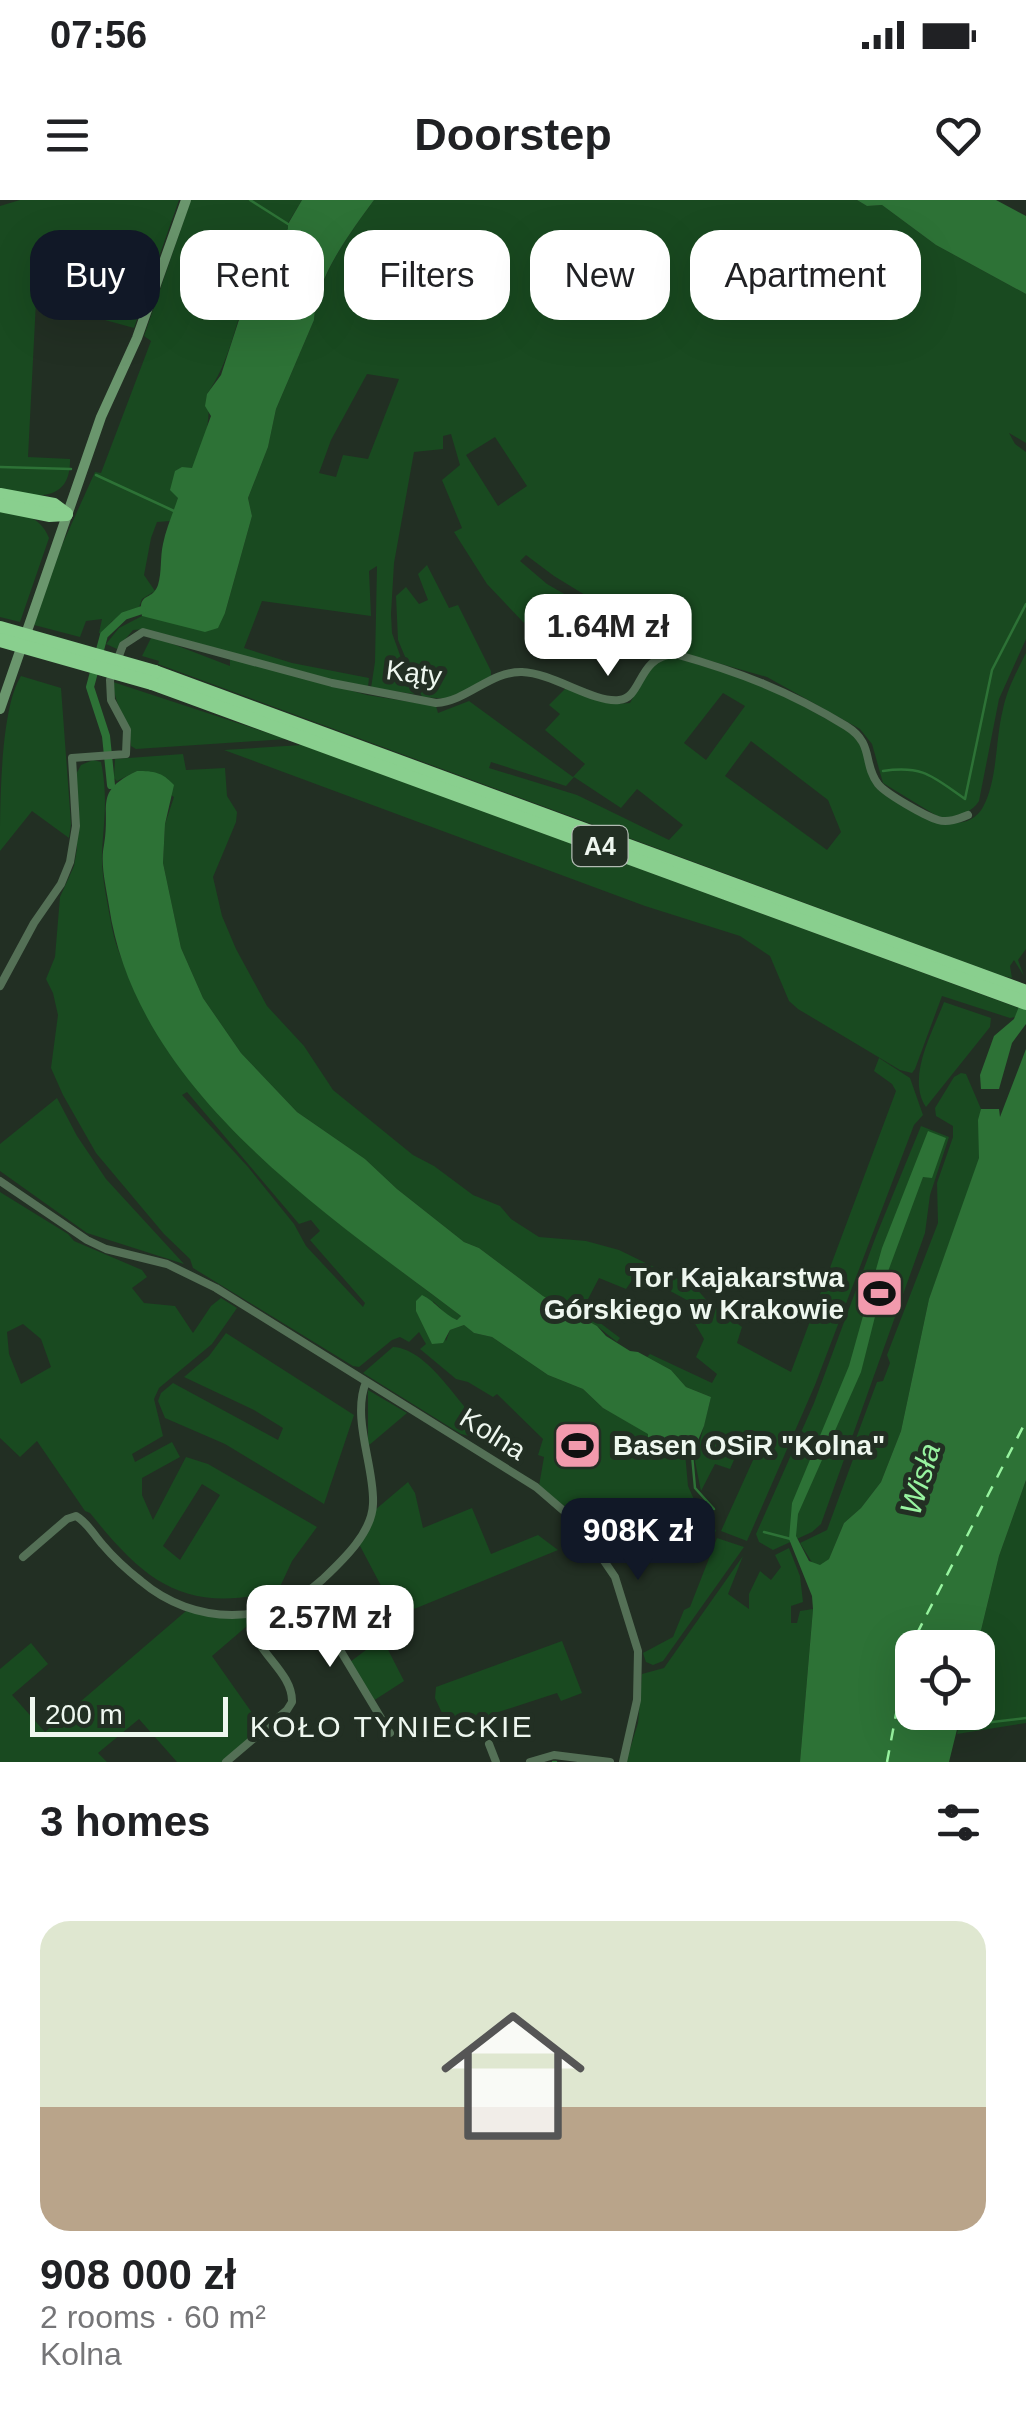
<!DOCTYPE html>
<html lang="en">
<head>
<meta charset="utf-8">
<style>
  :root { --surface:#fff; --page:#f6f6f6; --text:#202124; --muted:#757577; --line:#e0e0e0; --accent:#111827 }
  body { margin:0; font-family:Arial,sans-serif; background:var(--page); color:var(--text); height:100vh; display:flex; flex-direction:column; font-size:38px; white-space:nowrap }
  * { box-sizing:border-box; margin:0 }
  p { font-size:32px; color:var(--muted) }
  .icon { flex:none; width:55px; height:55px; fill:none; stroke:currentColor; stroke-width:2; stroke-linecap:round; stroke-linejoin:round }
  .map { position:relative; height:1562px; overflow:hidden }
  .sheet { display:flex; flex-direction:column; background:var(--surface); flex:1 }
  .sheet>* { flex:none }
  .hud { position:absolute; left:30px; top:30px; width:968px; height:90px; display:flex; gap:20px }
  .tools { position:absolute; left:895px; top:1430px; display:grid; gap:20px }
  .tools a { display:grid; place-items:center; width:100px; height:100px; border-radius:20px; background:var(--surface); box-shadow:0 10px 40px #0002; font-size:50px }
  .scale { position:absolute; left:30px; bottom:25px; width:198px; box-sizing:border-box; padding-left:10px; border:5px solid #eef7ef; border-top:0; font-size:28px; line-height:35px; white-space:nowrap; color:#eef7ef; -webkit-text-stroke:8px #222f23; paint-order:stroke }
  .price { position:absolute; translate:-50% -85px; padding:0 22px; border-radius:20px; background:#fff; color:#222; font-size:32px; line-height:65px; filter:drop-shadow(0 2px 5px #0008) }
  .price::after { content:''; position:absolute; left:50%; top:60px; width:30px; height:22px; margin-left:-15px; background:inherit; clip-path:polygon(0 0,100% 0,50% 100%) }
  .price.selected { background:var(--accent); color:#fff }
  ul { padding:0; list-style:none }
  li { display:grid; align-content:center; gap:20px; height:530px; padding:0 40px }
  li+li { border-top:2px solid var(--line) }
  li span { display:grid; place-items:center; height:310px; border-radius:30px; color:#555 }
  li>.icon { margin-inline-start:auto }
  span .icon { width:180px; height:180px; fill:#fffc; stroke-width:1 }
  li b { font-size:42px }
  h2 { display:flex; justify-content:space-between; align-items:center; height:120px; padding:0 40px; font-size:42px }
  .pill { padding:0 35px; border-radius:30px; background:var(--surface); box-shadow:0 10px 40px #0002; font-size:35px; line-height:90px }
  .pill.selected { background:var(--accent); color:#fff }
  .status { display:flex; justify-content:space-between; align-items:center; height:70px; padding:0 50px; background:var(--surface); direction:ltr }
  .status svg { height:28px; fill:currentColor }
  header { display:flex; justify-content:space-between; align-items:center; height:130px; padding:0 40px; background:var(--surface); font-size:45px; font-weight:700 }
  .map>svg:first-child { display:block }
  .green { fill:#194a20; fill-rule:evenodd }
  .water { fill:#2d7236 }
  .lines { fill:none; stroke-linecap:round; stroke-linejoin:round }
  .stream { stroke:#2d7236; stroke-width:2.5 }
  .canal { stroke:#2d7236; stroke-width:8 }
  .ferry { stroke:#98f4a0; stroke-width:2.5; stroke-dasharray:12 10; stroke-linecap:butt }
  .street { stroke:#547056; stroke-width:8 }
  .secondary { stroke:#6a966d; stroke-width:10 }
  .highway { stroke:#89cf8e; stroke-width:14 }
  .highway-bridge { stroke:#89cf8e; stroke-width:14 }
  .labels { text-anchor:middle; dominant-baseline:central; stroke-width:10; stroke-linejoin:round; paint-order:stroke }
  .shield { fill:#222f23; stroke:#b1bbb2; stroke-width:2.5 }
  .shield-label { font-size:25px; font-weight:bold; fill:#eef7ef }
  .street-label { font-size:28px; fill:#eef7ef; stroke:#222f23 }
  .poi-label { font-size:28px; font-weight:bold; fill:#eef7ef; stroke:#222f23; text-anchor:end }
  .water-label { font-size:30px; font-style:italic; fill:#98f4a0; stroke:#222f23 }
  .neighbourhood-label { font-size:30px; letter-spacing:2.5px; fill:#eef7ef; stroke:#222f23 }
</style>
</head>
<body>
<div class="status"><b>07:56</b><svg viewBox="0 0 49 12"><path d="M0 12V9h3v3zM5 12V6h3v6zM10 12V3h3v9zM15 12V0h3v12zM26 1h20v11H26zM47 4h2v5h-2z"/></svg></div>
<header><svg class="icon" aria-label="menu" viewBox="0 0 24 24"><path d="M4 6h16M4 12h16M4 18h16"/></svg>Doorstep<svg class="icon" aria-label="heart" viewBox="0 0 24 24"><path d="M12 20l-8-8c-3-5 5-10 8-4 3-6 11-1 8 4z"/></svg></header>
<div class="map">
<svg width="1026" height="1562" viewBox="0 0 1026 1562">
  <rect width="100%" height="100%" fill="#222f23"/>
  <g class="green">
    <path d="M20 0H179L134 128 36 101 28 257 70 259C71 305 32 296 0 292V6Z"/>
    <path d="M191 0H302L288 23V29C276 49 258 66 249 89 234 126 230 162 207 194 216 239 185 280 170 321L157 322 151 338 144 375 155 391 142 399 139 407 112 421 102 434 99 433 102 419 86 421 80 437 34 425 62 345 95 272 101 273 151 141 144 136Z"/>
    <path d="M374 0H857L867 6 882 5 936 45 1026 94V243L1009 233 1015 244 1026 252V439L999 499 979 601C971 614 951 620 937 616L883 583 872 544 860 529 767 477 690 455 655 438 554 376 526 355 520 361 547 384 654 446 650 454 544 394 524 423 487 384 454 332 462 328 442 280 460 265 451 234 443 236V249L414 252 394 363 391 414 392 433 414 494 371 488 375 462 377 366 369 371 371 416 262 401 244 448 292 463 369 478 368 487 327 479 146 429 133 430 117 449 106 444 119 428 142 416 158 418 225 413 252 316 248 298 268 247 276 209 314 120C316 78 350 33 374 0ZM367 174 399 179 368 259 343 255 336 277 319 273 331 240ZM495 237 527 286 498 306 466 255Z"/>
    <path d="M0 308C21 314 40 315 49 338L20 422 0 417Z"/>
    <path d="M427 365 449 408 458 405 491 471V476L451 499 422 497 398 440 396 396 406 387 419 404 428 400 418 374Z"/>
    <path d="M152 436 230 466V457L367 495 436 506 438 513 469 501 573 577 585 564 545 530 560 514 549 505 566 488 616 504 630 503 647 472 663 458H676L763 484 852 533C871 548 861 577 881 592 903 609 964 643 983 607 998 579 995 540 1003 509 1007 489 1017 471 1026 453V749L1018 760 1024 776 1014 760 1010 766 1012 778 1003 776 158 464 159 461 142 456ZM723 493 745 506 706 560 684 543ZM751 541 828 600 841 632 827 650 725 576ZM491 562 566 586 574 577 621 608 637 589 683 625 669 640 577 595 489 568Z"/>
    <path d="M21 476 61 488 71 624 69 638 32 611 0 651C0 607 0 509 21 476Z"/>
    <path d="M113 482 286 539 136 549 131 546C130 522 114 506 113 482Z"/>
    <path d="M302 545 1019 808 1015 817 1010 818 942 796 915 869 912 873 900 870 798 809 789 801 770 756 740 736 645 706 224 550Z"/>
    <path d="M183 554 186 570 225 568 227 596 237 612 236 622 213 677 222 716 236 749 267 806 304 846 333 890 413 955 434 966 473 995 500 1006 511 1019 539 1037 586 1041 619 1050 695 1087 709 1103 742 1127 737 1143 791 1172 896 891 892 884 874 871 879 858 910 878 923 915 914 925 815 1185 747 1341 721 1331 763 1238 746 1232 730 1269 715 1264 701 1291 695 1261 711 1197 686 1187 671 1170 647 1157 650 1154 712 1183 717 1174 696 1157 704 1139 690 1115 696 1105 637 1073 626 1089 599 1078 587 1101 583 1099 579 1107 620 1138 617 1142 597 1126 543 1096 479 1048 464 1042 397 989 365 959 297 912 241 853 203 798 181 748 163 663 165 624 174 597 137 571 117 581 114 578 115 559Z"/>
    <path d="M93 560 101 562C108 597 104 618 102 653 101 675 108 705 112 728 117 753 129 776 140 798 210 938 340 1024 461 1116L457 1120 448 1116 433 1101 446 1141 450 1130 464 1125 474 1133 492 1137 548 1175 583 1189 603 1208 685 1253 688 1286 706 1326 716 1330 714 1335 653 1313 595 1341 573 1313 539 1286 544 1257 538 1255 543 1239 497 1194 493 1197 468 1182 456 1179 420 1149 426 1144 419 1132 409 1142 400 1137 392 1140 359 1167 353 1166 193 1068 190 1059 164 1034 96 953 63 895 51 868 58 815 53 793 46 779 55 757 60 697 74 666 77 648 75 576 81 565ZM187 892 299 1024 311 1020 320 1031 310 1040 365 1103 363 1107 306 1046 294 1024 248 967 182 895Z"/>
    <path d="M944 802 991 818 990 827 926 907C906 878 933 831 944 802Z"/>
    <path d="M961 873 966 874 981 909 980 958 929 1099 901 1231 881 1282 861 1308 844 1323 829 1359 820 1366 813 1364 800 1343 827 1330 859 1243 855 1241 877 1182 883 1181 890 1163 887 1155 938 1023 937 983 953 937V926L936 916 935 908 954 877Z"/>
    <path d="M57 898 77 936 106 979 184 1064 87 1033 0 971V944Z"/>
    <path d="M921 926 949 937 930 995 925 1033 821 1324 812 1332 773 1350 759 1342 756 1334 814 1203 876 1036Z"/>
    <path d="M0 992 68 1034 74 1041 142 1070 147 1077 132 1088 144 1103 175 1106 193 1133 211 1106 221 1098 237 1108 212 1144 159 1188 154 1199 163 1236 132 1254 135 1262 172 1242 180 1257 142 1278V1295L153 1320 186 1257 208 1264 317 1327 292 1361 278 1391C185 1414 146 1383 90 1313L85 1311 37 1241 20 1257 0 1238ZM23 1124 41 1139 51 1167 21 1184 9 1154 7 1132ZM202 1284 220 1295 180 1360 163 1346Z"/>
    <path d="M226 1133 354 1215 324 1304 225 1244 165 1218 158 1201 161 1193 173 1183 278 1240 283 1228 254 1210 184 1177 209 1156Z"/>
    <path d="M393 1147C432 1149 463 1215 493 1236L491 1241 461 1234 363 1173Z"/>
    <path d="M368 1190 407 1213 368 1246Z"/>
    <path d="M1026 1280V1523L957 1534 961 1513 978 1512 977 1447 999 1356Z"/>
    <path d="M408 1282 415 1293 423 1328 472 1308 491 1354 538 1335 558 1350 397 1416 359 1344 371 1326 375 1310Z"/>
    <path d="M717 1338 744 1347 663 1461 653 1465 646 1462 643 1453 673 1437 684 1410 690 1407Z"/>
    <path d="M789 1348 800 1376 803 1402 791 1406V1423H797L800 1411 813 1409 800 1562H626L638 1523 642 1474 664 1468 743 1356 728 1394 749 1409V1394L760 1371 771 1380 781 1367 775 1355Z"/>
    <path d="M186 1411 246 1418 247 1426 212 1456 262 1527 223 1562H177L139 1519 98 1553 107 1562H0V1469L31 1443 48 1464 12 1495 45 1532Z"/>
    <path d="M382 1438 404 1481 373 1501 350 1462Z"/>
    <path d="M562 1441 582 1493 561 1501 557 1493 449 1528 435 1498 436 1487Z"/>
  </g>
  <g class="water">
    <path d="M302 0H374C350 33 316 77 314 120L276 209 268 247 248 298 252 316 225 413 218 428 205 432 142 416C137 391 152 402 158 385 162 372 160 357 163 344 166 329 173 313 178 298L170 290 175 271 182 267 192 268 211 216 205 206 207 194 221 175 250 86 275 42 288 29V24Z"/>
    <path d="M857 0H996L1026 16V94L936 45 882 5 867 6Z"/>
    <path d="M137 571C154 571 162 572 174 585L165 624 163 663 181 748 203 798 241 853 297 912 365 959 397 989 464 1042 479 1048 543 1096 597 1126 606 1136 630 1151 638 1152 671 1170 686 1187 711 1197 704 1226 692 1255 681 1254 648 1238V1234L603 1208 583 1189 548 1175 492 1137 474 1133 464 1125 450 1130 443 1143 432 1144 416 1111V1101L422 1095C436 1102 443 1114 457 1120L461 1116C324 1012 136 890 109 706 106 686 100 664 104 645 111 604 93 592 137 571Z"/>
    <path d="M1026 789V824L1012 843 999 889H981L980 875 994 836 1014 819Z"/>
    <path d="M1026 849V1280L999 1356 977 1447 912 1448V1512L961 1513 949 1562H800L813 1409 812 1396 789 1339 792 1303 849 1166 882 1048 928 931 946 938 932 978 923 977 883 1085 861 1172 798 1314 796 1336 809 1361 820 1365 829 1359 844 1323 861 1308 881 1282 901 1231 929 1099 979 958 978 920 981 909H999L1000 917Z"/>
  </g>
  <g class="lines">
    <g class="stream">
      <path d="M250 0 288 24"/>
      <path d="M0 267 71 269"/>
      <path d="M96 275 174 311"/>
      <path d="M883 571C924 565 933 577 965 599L992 470 1026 404"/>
      <path d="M692 1255 695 1288 714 1309"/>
      <path d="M764 1332 791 1339"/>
      <path d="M958 1526 1026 1518"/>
      <path d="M553 1562H556"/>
    </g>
    <path class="canal" d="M111 585 106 536 90 487 104 435 124 416 142 410"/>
    <path class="ferry" d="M887 1562 908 1451 1026 1221"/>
    <g class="street">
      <path d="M0 786 34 723 61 684 70 662 76 626 72 558 126 554 127 530 111 500 110 480 123 445 143 432 332 483 436 503C468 501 490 471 522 472 553 473 593 503 619 500 643 498 637 456 675 454 739 472 789 491 846 526 875 544 862 563 878 584 886 594 925 616 938 620 948 623 958 619 968 615"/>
      <path d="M0 981 87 1040 106 1049 167 1064 216 1088 536 1287 579 1324 615 1377 638 1451 637 1500 623 1562"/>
      <path d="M23 1357 67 1319 76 1316C88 1323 93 1334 102 1344 113 1357 127 1370 141 1381 194 1426 271 1427 323 1379 343 1360 372 1333 373 1304 375 1268 351 1218 366 1182"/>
      <path d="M308 1391 322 1420 390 1533"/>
      <path d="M489 1544 496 1562"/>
      <path d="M226 1562 287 1510 292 1502C293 1469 248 1449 250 1414"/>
      <path d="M530 1562 554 1555 610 1562"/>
    </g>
    <path class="secondary" d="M0 509 101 217 137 138 186 0"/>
    <g class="highway">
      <path d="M0 295 54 305 66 314"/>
      <path d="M0 305 49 315 66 314"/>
      <path d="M155 472 1026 792"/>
      <path d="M152 483 1026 803"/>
    </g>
    <g class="highway-bridge">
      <path d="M0 428 155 472"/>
      <path d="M0 440 152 483"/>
    </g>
  </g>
  <defs>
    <symbol id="stadium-square" viewBox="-11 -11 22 22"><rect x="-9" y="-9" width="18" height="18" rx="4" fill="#f29aad" stroke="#222f23"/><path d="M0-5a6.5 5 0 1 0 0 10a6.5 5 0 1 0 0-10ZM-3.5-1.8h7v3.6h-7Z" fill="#111"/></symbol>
  </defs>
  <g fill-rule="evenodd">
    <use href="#stadium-square" x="852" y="1066" width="55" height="55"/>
    <use href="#stadium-square" x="550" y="1218" width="55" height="55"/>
  </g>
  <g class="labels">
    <rect class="shield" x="572.5" y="626" width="55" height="40" rx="8"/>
    <g class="shield-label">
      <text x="600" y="646">A4</text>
    </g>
    <g class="street-label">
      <text transform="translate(414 473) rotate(7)">Kąty</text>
      <text transform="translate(493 1234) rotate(32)">Kolna</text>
    </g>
    <g class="poi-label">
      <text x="844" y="1077">Tor Kajakarstwa<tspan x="844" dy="32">Górskiego w Krakowie</tspan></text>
      <text x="613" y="1245" text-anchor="start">Basen OSiR "Kolna"</text>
    </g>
    <g class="water-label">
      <text transform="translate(920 1279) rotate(-73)">Wisła</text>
    </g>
    <g class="neighbourhood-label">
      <text x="392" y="1526">KOŁO TYNIECKIE</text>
    </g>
  </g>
</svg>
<div class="tools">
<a><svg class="icon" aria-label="locate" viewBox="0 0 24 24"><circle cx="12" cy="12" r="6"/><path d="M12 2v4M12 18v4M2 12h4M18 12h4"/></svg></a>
</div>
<div class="scale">200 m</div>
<b class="price" style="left:608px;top:479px">1.64M zł</b>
<b class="price selected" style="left:638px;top:1383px">908K zł</b>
<b class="price" style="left:330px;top:1470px">2.57M zł</b>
<div class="hud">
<a class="pill selected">Buy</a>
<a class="pill">Rent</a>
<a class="pill">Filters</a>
<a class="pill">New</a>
<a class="pill">Apartment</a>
</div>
</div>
<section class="sheet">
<h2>3 homes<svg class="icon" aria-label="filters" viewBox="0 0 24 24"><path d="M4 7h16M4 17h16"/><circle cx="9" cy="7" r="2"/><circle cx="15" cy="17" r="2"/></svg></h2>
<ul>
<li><span style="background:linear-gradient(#dfe7d0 60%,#b9a48a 0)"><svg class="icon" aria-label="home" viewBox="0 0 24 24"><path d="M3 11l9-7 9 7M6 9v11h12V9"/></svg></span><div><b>908 000 zł</b><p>2 rooms · 60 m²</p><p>Kolna</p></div></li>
</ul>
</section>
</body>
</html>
